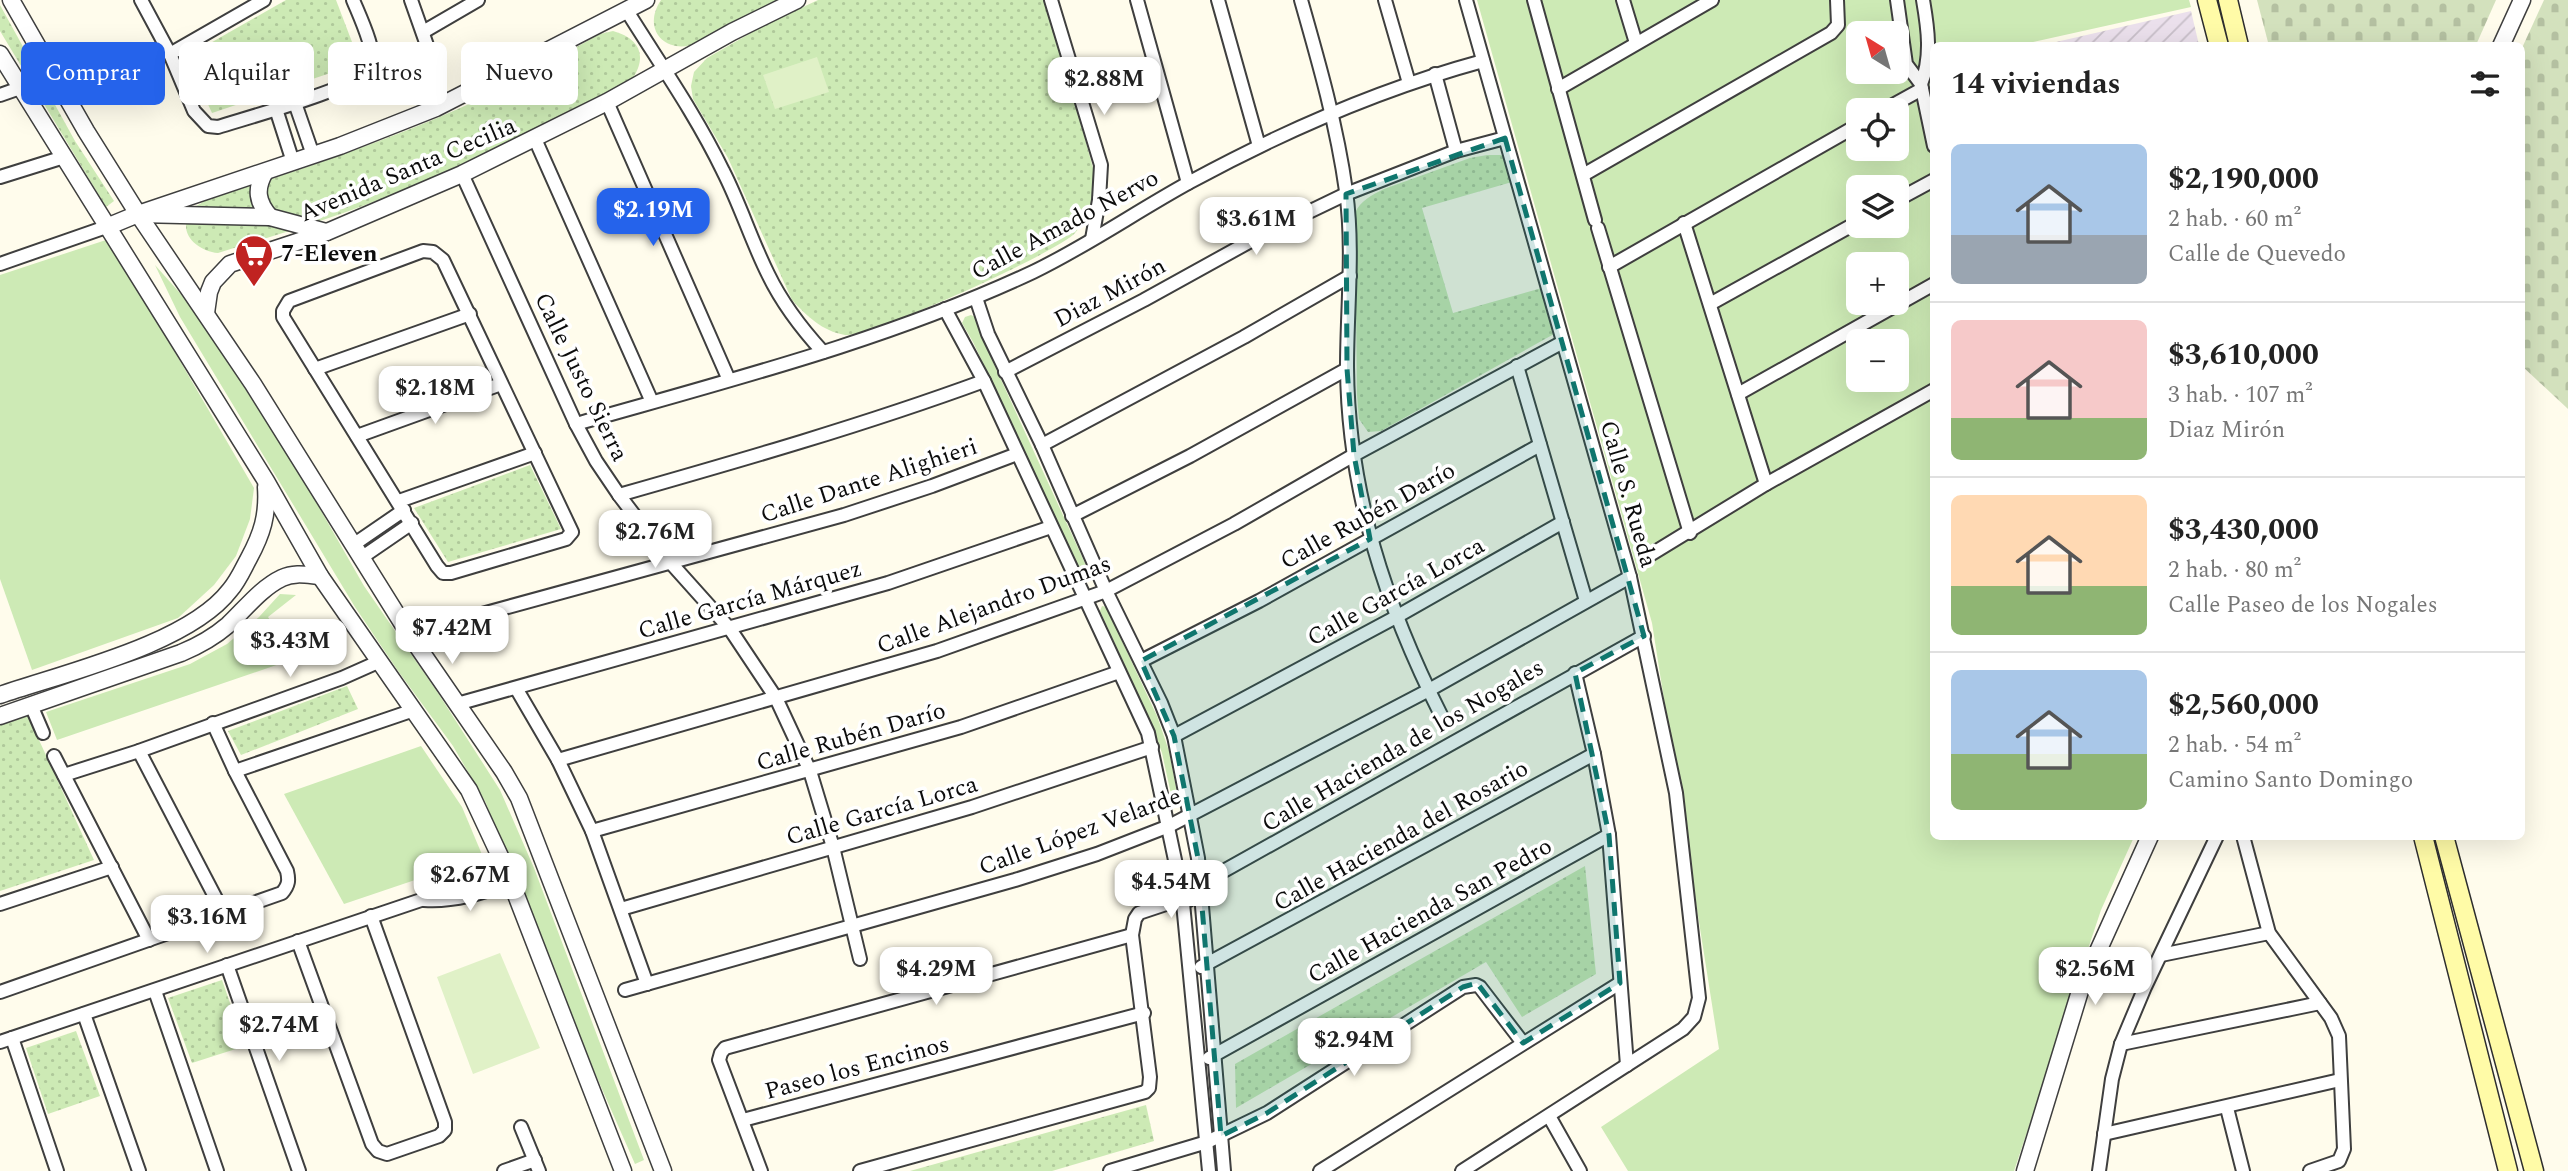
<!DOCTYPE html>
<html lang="es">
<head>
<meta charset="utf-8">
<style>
  :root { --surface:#fff; --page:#f2f2f2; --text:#222; --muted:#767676; --line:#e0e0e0; --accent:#2563eb }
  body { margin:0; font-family:Spectral,serif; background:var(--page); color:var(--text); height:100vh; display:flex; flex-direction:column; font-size:26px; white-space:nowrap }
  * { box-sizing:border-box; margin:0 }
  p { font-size:23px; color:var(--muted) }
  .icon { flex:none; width:38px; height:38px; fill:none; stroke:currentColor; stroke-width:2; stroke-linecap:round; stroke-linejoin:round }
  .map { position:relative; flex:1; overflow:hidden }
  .details { position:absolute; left:1930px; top:42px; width:595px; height:798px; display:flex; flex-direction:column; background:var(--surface); border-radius:10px; box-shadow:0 7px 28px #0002 }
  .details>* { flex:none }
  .hud { position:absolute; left:21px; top:42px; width:665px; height:63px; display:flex; gap:14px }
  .needle { width:46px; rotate:323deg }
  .buttons { position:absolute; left:1846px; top:21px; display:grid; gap:14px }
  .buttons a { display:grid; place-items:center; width:63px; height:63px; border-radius:10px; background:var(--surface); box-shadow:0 7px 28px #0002; font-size:35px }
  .price { position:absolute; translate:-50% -60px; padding:0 16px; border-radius:14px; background:#fff; color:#222; font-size:23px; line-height:46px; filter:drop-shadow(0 2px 4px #0008) }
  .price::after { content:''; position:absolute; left:50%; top:42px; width:21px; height:16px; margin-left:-10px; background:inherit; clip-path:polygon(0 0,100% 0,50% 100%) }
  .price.active { background:var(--accent); color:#fff }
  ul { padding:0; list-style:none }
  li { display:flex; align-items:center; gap:21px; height:175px; padding:0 21px }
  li+li { border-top:2px solid var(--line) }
  li span { display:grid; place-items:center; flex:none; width:196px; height:140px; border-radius:10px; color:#555 }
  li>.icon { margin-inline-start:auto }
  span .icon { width:84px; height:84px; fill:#fffc; stroke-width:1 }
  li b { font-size:30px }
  h2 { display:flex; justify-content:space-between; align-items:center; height:84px; padding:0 21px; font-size:30px }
  .tag { padding:0 24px; border-radius:10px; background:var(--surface); box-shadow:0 7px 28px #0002; font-size:24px; line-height:63px }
  .tag.active { background:var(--accent); color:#fff }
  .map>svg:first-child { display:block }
  .industrial { fill:url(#industrial-furrows) }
  .grass { fill:#cdeab5; fill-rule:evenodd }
  .cemetery { fill:url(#cemetery-stones) }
  .park { fill:url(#park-dots) }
  .pitch { fill:#e0f1c7 }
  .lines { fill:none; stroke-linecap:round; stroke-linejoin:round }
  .minor-casing { stroke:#3f3f3f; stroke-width:16 }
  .tertiary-casing { stroke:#3f3f3f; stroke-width:19 }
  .secondary-casing { stroke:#2e2e2e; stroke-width:21 }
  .minor { stroke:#fff; stroke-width:12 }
  .tertiary { stroke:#fff; stroke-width:16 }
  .secondary { stroke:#fffba7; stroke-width:18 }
  .marked { fill:#0f766e; fill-opacity:0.2; stroke:#0f766e; stroke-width:5; stroke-dasharray:14 9; stroke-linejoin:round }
  .labels { text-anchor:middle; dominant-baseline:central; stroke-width:7; stroke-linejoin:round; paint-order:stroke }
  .street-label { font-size:24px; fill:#0c0c0c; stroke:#fff }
  .poi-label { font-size:24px; font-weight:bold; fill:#0c0c0c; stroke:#fff; text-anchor:start }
</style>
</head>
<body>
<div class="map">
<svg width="2568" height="1171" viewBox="0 0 2568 1171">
  <defs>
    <pattern id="industrial-furrows" width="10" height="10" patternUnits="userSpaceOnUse" patternTransform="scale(1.75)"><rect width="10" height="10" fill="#ebe0ec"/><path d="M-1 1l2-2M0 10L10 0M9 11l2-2" fill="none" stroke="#c8bfc9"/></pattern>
    <pattern id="cemetery-stones" width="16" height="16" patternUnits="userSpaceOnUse" patternTransform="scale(1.75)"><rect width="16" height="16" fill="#d3e1bd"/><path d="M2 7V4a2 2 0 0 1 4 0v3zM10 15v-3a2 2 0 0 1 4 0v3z" fill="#b4c0a1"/></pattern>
    <pattern id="park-dots" width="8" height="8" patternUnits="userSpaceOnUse" patternTransform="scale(1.75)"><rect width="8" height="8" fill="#cdeab5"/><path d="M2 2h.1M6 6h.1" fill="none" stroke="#afc89a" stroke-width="1.8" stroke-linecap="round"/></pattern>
  </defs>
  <rect width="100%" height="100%" fill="#fffcec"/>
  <path class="industrial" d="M2191 11 2199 45H2043Z"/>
  <g class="grass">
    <path d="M1477 0H2189L2191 7 2019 45 1934 46V836L2134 837 2101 910 2014 1171H1628L1601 1127 1719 1049 1652 623ZM1858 33H1897V72H1858ZM1858 110H1897V149H1858ZM1858 187H1897V226H1858ZM1858 264H1897V303H1858ZM1858 341H1897V380H1858Z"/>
    <path d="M109 239 254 488 250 519 236 556 214 585 178 618 32 670 0 579V275Z"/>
    <path d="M155 265 195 310 304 481 364 586 438 693 500 790 534 868 644 1160 635 1164 543 955 486 803 453 746 398 671 355 607 180 317Z"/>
    <path d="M971 315 975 317 981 336 1089 572 1087 576H1083L973 342 962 323 965 317Z"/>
    <path d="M280 594 296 595 268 617 294 659 57 740 46 712 190 664 227 644 259 617Z"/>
    <path d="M1102 606 1106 607 1157 716 1169 751 1177 793V797L1174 799 1171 794 1162 753 1150 720 1100 611Z"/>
    <path d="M421 746 462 807 483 857 344 904 284 794Z"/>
  </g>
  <g class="cemetery">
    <path d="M2257 0H2496L2476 45 2269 46Z"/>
    <path d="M2544 0H2568V409L2522 366V48Z"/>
  </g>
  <g class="park">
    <path d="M286 0H336L360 63 212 113 186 57Z"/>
    <path d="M661 0H779L698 43C666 56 641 30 661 0Z"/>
    <path d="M818 0H1047L1093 168C1095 191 1092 215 1075 233 1057 253 867 338 845 335 822 331 807 316 792 300L728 158 693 99 691 86 694 72 707 58 765 25Z"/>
    <path d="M0 5 75 141 114 201 106 207 0 31Z"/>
    <path d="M613 31C638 38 648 54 633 78 556 121 477 161 394 194 336 217 277 235 218 253 197 251 175 232 192 210 195 206 202 203 206 200 291 173 376 145 458 109 507 87 553 60 600 34Z"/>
    <path d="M1487 155H1502L1512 182 1422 208 1453 313 1542 288 1554 334 1381 431 1368 432 1359 419 1357 394 1355 213C1360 201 1372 195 1384 189L1470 158Z"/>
    <path d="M530 465 561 529 448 562 414 508Z"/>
    <path d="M347 686 358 709 241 755 228 731Z"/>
    <path d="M28 716 94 860 0 891V725Z"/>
    <path d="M1585 866 1596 974 1522 1017 1486 962 1236 1108 1235 1064Z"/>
    <path d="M222 980 245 1046 192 1063 168 998Z"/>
    <path d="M76 1031 100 1096 48 1114 26 1048Z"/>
    <path d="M1146 1105 1154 1141 1052 1171H910Z"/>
  </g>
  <g class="pitch">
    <path d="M817 57 829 92 775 109 763 75Z"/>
    <path d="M500 953 540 1048 473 1074 437 977Z"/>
  </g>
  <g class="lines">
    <defs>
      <g id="minor">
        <path d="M141 0 170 54 194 111 208 126 218 127C242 119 365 86 372 67 377 52 359 15 353 0"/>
        <path d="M411 0 429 51 436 108"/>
        <path d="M1051 0 1101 165 1099 200 1092 239"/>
        <path d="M1137 0 1188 183"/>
        <path d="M1218 0 1259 146"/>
        <path d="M1301 0C1319 63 1337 126 1346 191 1354 249 1347 309 1347 367 1348 493 1386 606 1442 717"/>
        <path d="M1385 0 1409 83"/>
        <path d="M1534 0 1595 220"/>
        <path d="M1623 0 1636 43"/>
        <path d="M1897 0 1906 64 1921 84 1934 146"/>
        <path d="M627 11C660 64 696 115 723 171 740 204 751 240 768 274 782 303 801 328 823 352"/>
        <path d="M423 32 478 0"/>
        <path d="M170 54 264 0"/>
        <path d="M1435 74 1456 151"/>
        <path d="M1921 84C1932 57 1928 29 1923 0"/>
        <path d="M1558 89 1712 0"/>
        <path d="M0 95 20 88"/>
        <path d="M607 102 729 380"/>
        <path d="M295 103 313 155"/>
        <path d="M276 109 293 162"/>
        <path d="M1884 110 1922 89"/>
        <path d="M535 139 652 402"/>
        <path d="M462 174 576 424 596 461 619 495 670 562 730 629 776 698 810 771 833 847 860 959"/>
        <path d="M1583 175 1831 33 1838 25 1837 0"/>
        <path d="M0 177 64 157"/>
        <path d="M1897 200 1934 180"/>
        <path d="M1684 223 1766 484"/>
        <path d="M1598 228 1690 533"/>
        <path d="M423 251 433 252 443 260 572 532 566 539 451 573H443L437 566 283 317V311L289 301Z"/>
        <path d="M0 264 109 226"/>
        <path d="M1609 267 1858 125"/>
        <path d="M976 298 988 334 1042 445 1106 591 1161 703 1174 736 1198 858 1224 1171"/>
        <path d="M1710 304 1858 222"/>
        <path d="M945 309 984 381 1148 733 1182 893 1209 1171"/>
        <path d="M1517 366 1586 601"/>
        <path d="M315 369 470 314"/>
        <path d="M1005 372 1144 300 1267 232 1346 194 1456 151 1505 138"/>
        <path d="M1738 394 1934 284"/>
        <path d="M576 424C730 380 888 340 1033 272 1087 246 1137 211 1190 182 1284 131 1380 89 1483 61"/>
        <path d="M357 436 501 384"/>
        <path d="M1042 445 1244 337 1350 276"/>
        <path d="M619 495C742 460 864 425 984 381"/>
        <path d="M399 501 535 453"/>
        <path d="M1072 516 1190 456 1347 369"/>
        <path d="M353 545 404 510"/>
        <path d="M1650 555 1766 484 1934 390"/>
        <path d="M361 558 412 523"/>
        <path d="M409 634 844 515 932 486 1017 454"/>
        <path d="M1141 661 1259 601 1540 445"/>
        <path d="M1575 673 1594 754 1609 835 1627 1065"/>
        <path d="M516 688 558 760 592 831 647 984"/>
        <path d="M457 704 888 583 1051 527"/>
        <path d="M31 705 43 733"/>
        <path d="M1174 736 1396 617 1563 522"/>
        <path d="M139 751 224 914"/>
        <path d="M54 756 149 940"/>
        <path d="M558 760 937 651 1106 591 1234 524 1354 455 1563 342"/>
        <path d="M235 771 414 710"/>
        <path d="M64 775 139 751 342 678 378 662"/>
        <path d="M592 831 961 727 1119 672"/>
        <path d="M2243 836 2269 933 2331 1018 2339 1036 2344 1149 2339 1161 2310 1171"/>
        <path d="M1195 887 1644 636"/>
        <path d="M424 900C455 902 482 893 511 883"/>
        <path d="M0 904 112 867"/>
        <path d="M621 909 972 807 1152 747"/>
        <path d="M298 941 372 1144 378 1151 387 1154 439 1136 445 1130V1122L371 916"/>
        <path d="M2161 955 2269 933"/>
        <path d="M227 965 299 1171"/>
        <path d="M1201 967 1594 754"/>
        <path d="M625 990 1015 880 1097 854 1169 826 1429 690 1630 577"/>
        <path d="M155 991 217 1171"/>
        <path d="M0 992 282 893C289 885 289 880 287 871L235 771 213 723"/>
        <path d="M84 1014 139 1171"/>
        <path d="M12 1038 57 1171"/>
        <path d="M0 1042 424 899C450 883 476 876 506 869"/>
        <path d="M2121 1044 2320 1003"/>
        <path d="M1209 1058 1609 835"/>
        <path d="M2227 1108 2243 1171"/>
        <path d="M1549 1116 1580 1171"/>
        <path d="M743 1120 1144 1013"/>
        <path d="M521 1127 539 1171"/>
        <path d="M2104 1134 2340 1080"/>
        <path d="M504 1171 535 1160"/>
        <path d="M761 1171 719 1060 721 1053 725 1048 1132 935"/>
        <path d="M860 1171 1145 1092 1149 1088 1150 1077 1132 935 1135 919 1139 913 1166 904 1189 900"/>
        <path d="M1110 1171 1207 1142 1267 1113 1463 987 1476 985 1480 987 1523 1043"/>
        <path d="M1320 1171 1620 983"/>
        <path d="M1462 1171 1683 1029 1694 1017 1699 998 1676 793 1630 577 1466 0"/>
        <path d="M2099 1171 2112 1079 2121 1044 2145 987 2217 836"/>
      </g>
      <g id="tertiary">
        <path d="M11 0 86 131 138 214 253 384 409 634 504 772 519 798 663 1171"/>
        <path d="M2501 46 2522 0"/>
        <path d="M0 54 266 481 320 576 469 790 506 869 623 1171"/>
        <path d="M265 172C255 189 257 202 270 217"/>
        <path d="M138 214 340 146 436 108 646 0"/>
        <path d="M109 226 138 214 270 217 326 232"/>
        <path d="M206 313 209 292 213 282 230 264 327 232 462 174 607 102 732 32 797 0"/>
        <path d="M0 695C64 673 189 644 230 590 238 581 243 569 249 558 262 534 268 515 266 487"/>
        <path d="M0 716 181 653C198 646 214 637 228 625 245 609 261 588 282 578 295 572 307 575 320 576"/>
        <path d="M2025 1171 2080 991 2150 836"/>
      </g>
      <g id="secondary">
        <path d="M2207 0 2219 46"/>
        <path d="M2228 0 2239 46"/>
        <path d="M2423 836 2508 1171"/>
        <path d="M2444 836 2534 1171"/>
      </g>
    </defs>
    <use href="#minor" class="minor-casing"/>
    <use href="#tertiary" class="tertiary-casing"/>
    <use href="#secondary" class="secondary-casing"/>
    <use href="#minor" class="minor"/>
    <use href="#tertiary" class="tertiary"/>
    <use href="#secondary" class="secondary"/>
  </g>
  <path class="marked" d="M1505 138 1644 636 1575 673 1609 835 1620 983 1523 1043 1477 983 1463 987 1267 1113 1221 1136 1198 858 1174 736 1141 661 1370 539 1354 455 1347 369 1346 194Z"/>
  <defs>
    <symbol id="supermarket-pin" viewBox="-11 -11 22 30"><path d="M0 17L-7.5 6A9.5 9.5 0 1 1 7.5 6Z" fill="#c02321" stroke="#fff"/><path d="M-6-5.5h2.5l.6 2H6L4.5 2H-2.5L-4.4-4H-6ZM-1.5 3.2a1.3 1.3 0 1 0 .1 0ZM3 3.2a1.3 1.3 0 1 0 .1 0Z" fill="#fff"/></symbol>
  </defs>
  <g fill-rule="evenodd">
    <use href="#supermarket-pin" x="232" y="232" width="44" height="60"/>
  </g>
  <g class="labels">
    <g class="street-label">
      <text transform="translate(408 170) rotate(-23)">Avenida Santa Cecilia</text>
      <text transform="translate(1065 225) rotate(-28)">Calle Amado Nervo</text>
      <text transform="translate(1110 293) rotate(-28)">Diaz Mirón</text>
      <text transform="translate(581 377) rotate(64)">Calle Justo Sierra</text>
      <text transform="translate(869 481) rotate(-18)">Calle Dante Alighieri</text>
      <text transform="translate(1628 494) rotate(74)">Calle S. Rueda</text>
      <text transform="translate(1368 516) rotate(-29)">Calle Rubén Darío</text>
      <text transform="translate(1396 592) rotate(-29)">Calle García Lorca</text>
      <text transform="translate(750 600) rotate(-16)">Calle García Márquez</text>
      <text transform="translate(994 605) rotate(-20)">Calle Alejandro Dumas</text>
      <text transform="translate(851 737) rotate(-16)">Calle Rubén Darío</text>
      <text transform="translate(1403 746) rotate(-30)">Calle Hacienda de los Nogales</text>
      <text transform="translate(882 811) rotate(-16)">Calle García Lorca</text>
      <text transform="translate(1080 832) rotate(-20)">Calle López Velarde</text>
      <text transform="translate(1401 836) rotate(-29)">Calle Hacienda del Rosario</text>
      <text transform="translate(1430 911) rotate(-29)">Calle Hacienda San Pedro</text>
      <text transform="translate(857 1068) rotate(-15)">Paseo los Encinos</text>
    </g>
    <g class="poi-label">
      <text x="281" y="254">7-Eleven</text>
    </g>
  </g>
</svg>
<div class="buttons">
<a><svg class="needle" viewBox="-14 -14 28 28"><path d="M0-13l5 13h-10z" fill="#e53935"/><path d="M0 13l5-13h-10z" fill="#767676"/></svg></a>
<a><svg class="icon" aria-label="locate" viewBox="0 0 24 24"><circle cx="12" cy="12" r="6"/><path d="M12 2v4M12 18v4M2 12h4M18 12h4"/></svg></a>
<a><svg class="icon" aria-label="layers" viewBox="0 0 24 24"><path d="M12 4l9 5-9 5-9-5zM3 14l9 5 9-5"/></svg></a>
<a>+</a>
<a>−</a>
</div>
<b class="price" style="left:1104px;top:117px">$2.88M</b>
<b class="price active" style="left:653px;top:248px">$2.19M</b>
<b class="price" style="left:1256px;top:257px">$3.61M</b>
<b class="price" style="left:435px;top:426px">$2.18M</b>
<b class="price" style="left:655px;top:570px">$2.76M</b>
<b class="price" style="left:452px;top:666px">$7.42M</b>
<b class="price" style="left:290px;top:679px">$3.43M</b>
<b class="price" style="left:470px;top:913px">$2.67M</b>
<b class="price" style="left:1171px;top:920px">$4.54M</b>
<b class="price" style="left:207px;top:955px">$3.16M</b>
<b class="price" style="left:936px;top:1007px">$4.29M</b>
<b class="price" style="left:2095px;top:1007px">$2.56M</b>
<b class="price" style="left:279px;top:1063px">$2.74M</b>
<b class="price" style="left:1354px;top:1078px">$2.94M</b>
<div class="hud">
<a class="tag active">Comprar</a>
<a class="tag">Alquilar</a>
<a class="tag">Filtros</a>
<a class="tag">Nuevo</a>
</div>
<section class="details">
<h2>14 viviendas<svg class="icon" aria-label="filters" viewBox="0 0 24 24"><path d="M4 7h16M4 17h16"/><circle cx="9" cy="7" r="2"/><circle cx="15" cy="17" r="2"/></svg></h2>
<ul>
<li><span style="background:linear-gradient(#a9c7e8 65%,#9aa5b1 0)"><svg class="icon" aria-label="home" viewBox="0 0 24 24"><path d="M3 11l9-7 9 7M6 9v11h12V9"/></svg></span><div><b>$2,190,000</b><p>2 hab. · 60 m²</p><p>Calle de Quevedo</p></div></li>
<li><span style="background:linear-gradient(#f6c9c9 70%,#8fb573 0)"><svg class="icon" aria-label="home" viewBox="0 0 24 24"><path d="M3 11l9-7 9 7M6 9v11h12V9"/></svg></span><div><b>$3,610,000</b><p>3 hab. · 107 m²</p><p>Diaz Mirón</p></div></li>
<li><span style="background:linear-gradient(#ffd9b3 65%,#8fb573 0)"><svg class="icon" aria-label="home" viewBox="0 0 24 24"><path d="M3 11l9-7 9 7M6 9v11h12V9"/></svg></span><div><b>$3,430,000</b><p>2 hab. · 80 m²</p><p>Calle Paseo de los Nogales</p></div></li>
<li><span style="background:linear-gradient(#a9c7e8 60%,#8fb573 0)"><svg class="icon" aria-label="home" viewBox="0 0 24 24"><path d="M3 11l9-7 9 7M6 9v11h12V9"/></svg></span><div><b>$2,560,000</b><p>2 hab. · 54 m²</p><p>Camino Santo Domingo</p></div></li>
</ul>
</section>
</div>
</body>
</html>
